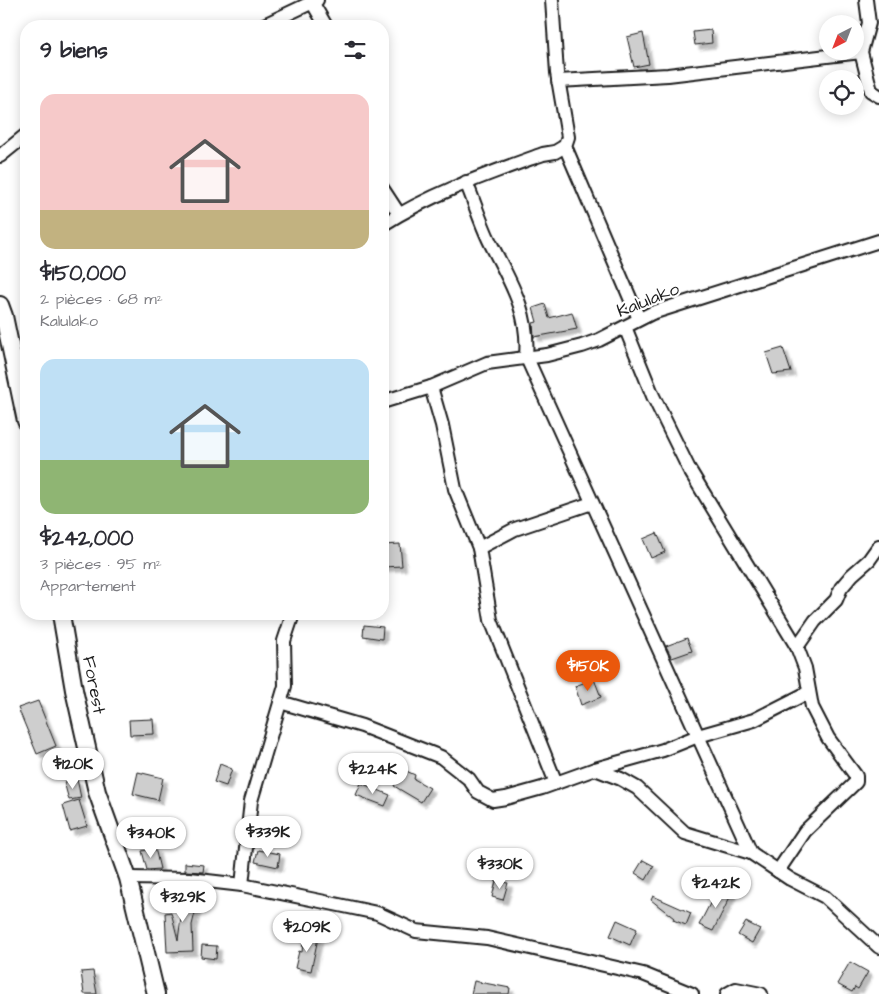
<!DOCTYPE html>
<html lang="fr">
<head>
<meta charset="utf-8">
<style>
  :root { --surface:#fff; --page:#f7f7f7; --text:#2b2b33; --muted:#7c7c81; --accent:#ea580c }
  body { margin:0; font-family:"Architects Daughter",sans-serif; background:var(--page); color:var(--text); height:100vh; display:flex; flex-direction:column; font-size:19px; white-space:nowrap }
  * { box-sizing:border-box; margin:0 }
  p { font-size:16px; color:var(--muted) }
  .icon { flex:none; width:28px; height:28px; fill:none; stroke:currentColor; stroke-width:2; stroke-linecap:round; stroke-linejoin:round }
  .map { position:relative; flex:1; overflow:hidden }
  .drawer { position:absolute; left:20px; top:20px; width:369px; height:600px; display:flex; flex-direction:column; background:var(--surface); border-radius:20px; box-shadow:0 2px 12px #0003 }
  .drawer>* { flex:none }
  .needle { width:32px; rotate:222deg }
  .buttons { position:absolute; left:819px; top:15px; display:grid; gap:10px }
  .buttons a { display:grid; place-items:center; width:45px; height:45px; border-radius:50%; background:var(--surface); box-shadow:0 2px 12px #0003; font-size:25px }
  .price { position:absolute; translate:-50% -42px; padding:0 11px; border-radius:18px; background:#fff; color:#222; font-size:16px; line-height:32px; filter:drop-shadow(0 1px 2px #0008) }
  .price::after { content:''; position:absolute; left:50%; top:30px; width:15px; height:11px; margin-left:-8px; background:inherit; clip-path:polygon(0 0,100% 0,50% 100%) }
  .price.active { background:var(--accent); color:#fff }
  ul { padding:0; list-style:none }
  li { display:grid; align-content:center; gap:10px; height:265px; padding:0 20px }
  li span { display:grid; place-items:center; height:155px; border-radius:15px; color:#555 }
  li>.icon { margin-inline-start:auto }
  span .icon { width:90px; height:90px; fill:#fffc; stroke-width:1 }
  li b { font-size:21px }
  h2 { display:flex; justify-content:space-between; align-items:center; height:60px; padding:0 20px; font-size:21px }
  .map>svg:first-child { display:block }
  .building { fill:#cecece; stroke:#1c1c1c; filter:url(#shadow) }
  .lines { fill:none; stroke-linecap:round; stroke-linejoin:round }
  .street-casing { stroke:#1c1c1c; stroke-width:16 }
  .secondary-casing { stroke:#1c1c1c; stroke-width:20 }
  .street { stroke:#fff; stroke-width:12 }
  .secondary { stroke:#fff; stroke-width:16 }
  .labels { text-anchor:middle; dominant-baseline:central; stroke-width:4.5; stroke-linejoin:round; paint-order:stroke }
  .street-label { font-size:18px; fill:#1c1c1c; stroke:#fff }
</style>
</head>
<body>
<div class="map">
<svg width="879" height="994" viewBox="0 0 879 994">
  <defs>
    <filter id="shadow"><feDropShadow dx="4.5" dy="4.5" stdDeviation="1" flood-color="#0004"/></filter>
  </defs>
  <rect width="100%" height="100%" fill="#fff"/>
  <filter id="ink" filterUnits="userSpaceOnUse"><feTurbulence type="fractalNoise" baseFrequency=".02" numOctaves="2"/><feDisplacementMap in="SourceGraphic" scale="10" xChannelSelector="R" yChannelSelector="G"/><feConvolveMatrix kernelMatrix="1 2 1 2 8 2 1 2 1" color-interpolation-filters="sRGB"/></filter>
  <g filter="url(#ink)">
    <g class="building">
      <path d="M711 30 712 43 695 45 693 32Z"/>
      <path d="M643 33 649 64 634 67 627 37Z"/>
      <path d="M545 304 549 318 572 312 577 329 534 337 533 323 537 322 533 308Z"/>
      <path d="M783 348 791 372 773 374 766 353Z"/>
      <path d="M657 533 665 552 651 558 643 539Z"/>
      <path d="M400 544 402 566 382 567V545Z"/>
      <path d="M364 625 383 627 382 639 363 636Z"/>
      <path d="M687 638 692 651 672 658 666 646Z"/>
      <path d="M594 679 601 697 581 705 575 686Z"/>
      <path d="M38 701 56 746 37 754 18 708Z"/>
      <path d="M153 719 154 734 130 735 129 720Z"/>
      <path d="M220 764 232 769 226 786 214 782Z"/>
      <path d="M402 769 415 775 414 779 430 788 421 802 394 786Z"/>
      <path d="M138 772 163 778 158 800 133 794Z"/>
      <path d="M77 779 81 798 69 800 64 782Z"/>
      <path d="M361 783 390 795 385 806 356 795Z"/>
      <path d="M79 800 87 826 70 831 63 805Z"/>
      <path d="M155 848 160 869 147 870 142 851Z"/>
      <path d="M258 850 280 854 278 867 255 862Z"/>
      <path d="M643 860 654 866 646 880 635 873Z"/>
      <path d="M185 863 204 865 203 872 185 871Z"/>
      <path d="M496 881 508 883 503 900 492 897Z"/>
      <path d="M719 886 732 893 713 931 699 925Z"/>
      <path d="M185 887 201 888 192 925 193 951 167 952 165 913 171 912 178 940Z"/>
      <path d="M653 896 691 913 686 925 673 920 674 918 651 900Z"/>
      <path d="M617 920 637 929 630 945 610 936Z"/>
      <path d="M746 922 760 929 752 943 738 935Z"/>
      <path d="M304 934 318 938 311 971 295 968 299 951 302 952Z"/>
      <path d="M202 945 217 946 216 959 201 957Z"/>
      <path d="M850 962 868 972 858 989 855 987 852 992 837 984Z"/>
      <path d="M93 971 97 994H84L81 972Z"/>
      <path d="M474 981 510 988 509 994H471Z"/>
    </g>
    <g class="lines">
      <defs>
        <g id="street">
          <path d="M866 0 869 23 861 52 871 91 879 96"/>
          <path d="M312 2 326 26"/>
          <path d="M262 26 317 0"/>
          <path d="M558 81 668 75 861 52"/>
          <path d="M565 146 639 319"/>
          <path d="M0 156 26 135"/>
          <path d="M466 182C474 201 480 221 489 240 508 279 530 310 526 356L751 853"/>
          <path d="M382 188 399 214"/>
          <path d="M382 225C432 193 488 174 543 154L555 152 565 146 568 137 557 73 552 0"/>
          <path d="M625 327 653 396 689 469 797 647 805 668 812 707 828 738 856 776V782L805 831 778 871"/>
          <path d="M431 387 442 425 455 489 479 548 491 620 556 783"/>
          <path d="M382 402 431 387 487 363 547 355 582 346 599 340 652 313 879 241"/>
          <path d="M479 548 515 529 592 503"/>
          <path d="M797 647 815 621 836 600 841 588 852 575 869 560 879 546"/>
          <path d="M280 702 362 726 441 757 469 779 478 792 493 800 506 798 542 788 595 769 663 750 698 736 754 720 809 692"/>
          <path d="M595 769 621 779 637 788 685 833 751 853 790 879 825 897 879 947"/>
          <path d="M128 878 190 879 242 885 325 902 377 913 416 931 487 938 643 974 692 994"/>
          <path d="M242 885 251 801 285 686 284 641 293 614"/>
          <path d="M727 994 736 989 761 994"/>
        </g>
        <g id="secondary">
          <path d="M0 305 4 316 26 421"/>
          <path d="M61 614 74 690 97 792 128 878 156 994"/>
        </g>
      </defs>
      <use href="#street" class="street-casing"/>
      <use href="#secondary" class="secondary-casing"/>
      <use href="#street" class="street"/>
      <use href="#secondary" class="secondary"/>
    </g>
  </g>
  <g class="labels">
    <g class="street-label">
      <text transform="translate(648 300) rotate(-22)">Kalulako</text>
      <text transform="translate(94 685) rotate(79)">Forest</text>
    </g>
  </g>
</svg>
<div class="buttons">
<a><svg class="needle" viewBox="-14 -14 28 28"><path d="M0-13l5 13h-10z" fill="#e53935"/><path d="M0 13l5-13h-10z" fill="#7c7c81"/></svg></a>
<a><svg class="icon" aria-label="locate" viewBox="0 0 24 24"><circle cx="12" cy="12" r="6"/><path d="M12 2v4M12 18v4M2 12h4M18 12h4"/></svg></a>
</div>
<b class="price active" style="left:588px;top:692px">$150K</b>
<b class="price" style="left:73px;top:790px">$120K</b>
<b class="price" style="left:373px;top:795px">$224K</b>
<b class="price" style="left:268px;top:858px">$339K</b>
<b class="price" style="left:151px;top:859px">$340K</b>
<b class="price" style="left:500px;top:890px">$330K</b>
<b class="price" style="left:716px;top:909px">$242K</b>
<b class="price" style="left:183px;top:923px">$329K</b>
<b class="price" style="left:307px;top:953px">$209K</b>
<section class="drawer">
<h2>9 biens<svg class="icon" aria-label="filters" viewBox="0 0 24 24"><path d="M4 7h16M4 17h16"/><circle cx="9" cy="7" r="2"/><circle cx="15" cy="17" r="2"/></svg></h2>
<ul>
<li><span style="background:linear-gradient(#f6c9c9 75%,#c2b280 0)"><svg class="icon" aria-label="home" viewBox="0 0 24 24"><path d="M3 11l9-7 9 7M6 9v11h12V9"/></svg></span><div><b>$150,000</b><p>2 pièces · 68 m²</p><p>Kalulako</p></div></li>
<li><span style="background:linear-gradient(#bfe0f5 65%,#8fb573 0)"><svg class="icon" aria-label="home" viewBox="0 0 24 24"><path d="M3 11l9-7 9 7M6 9v11h12V9"/></svg></span><div><b>$242,000</b><p>3 pièces · 95 m²</p><p>Appartement</p></div></li>
</ul>
</section>
</div>
</body>
</html>
